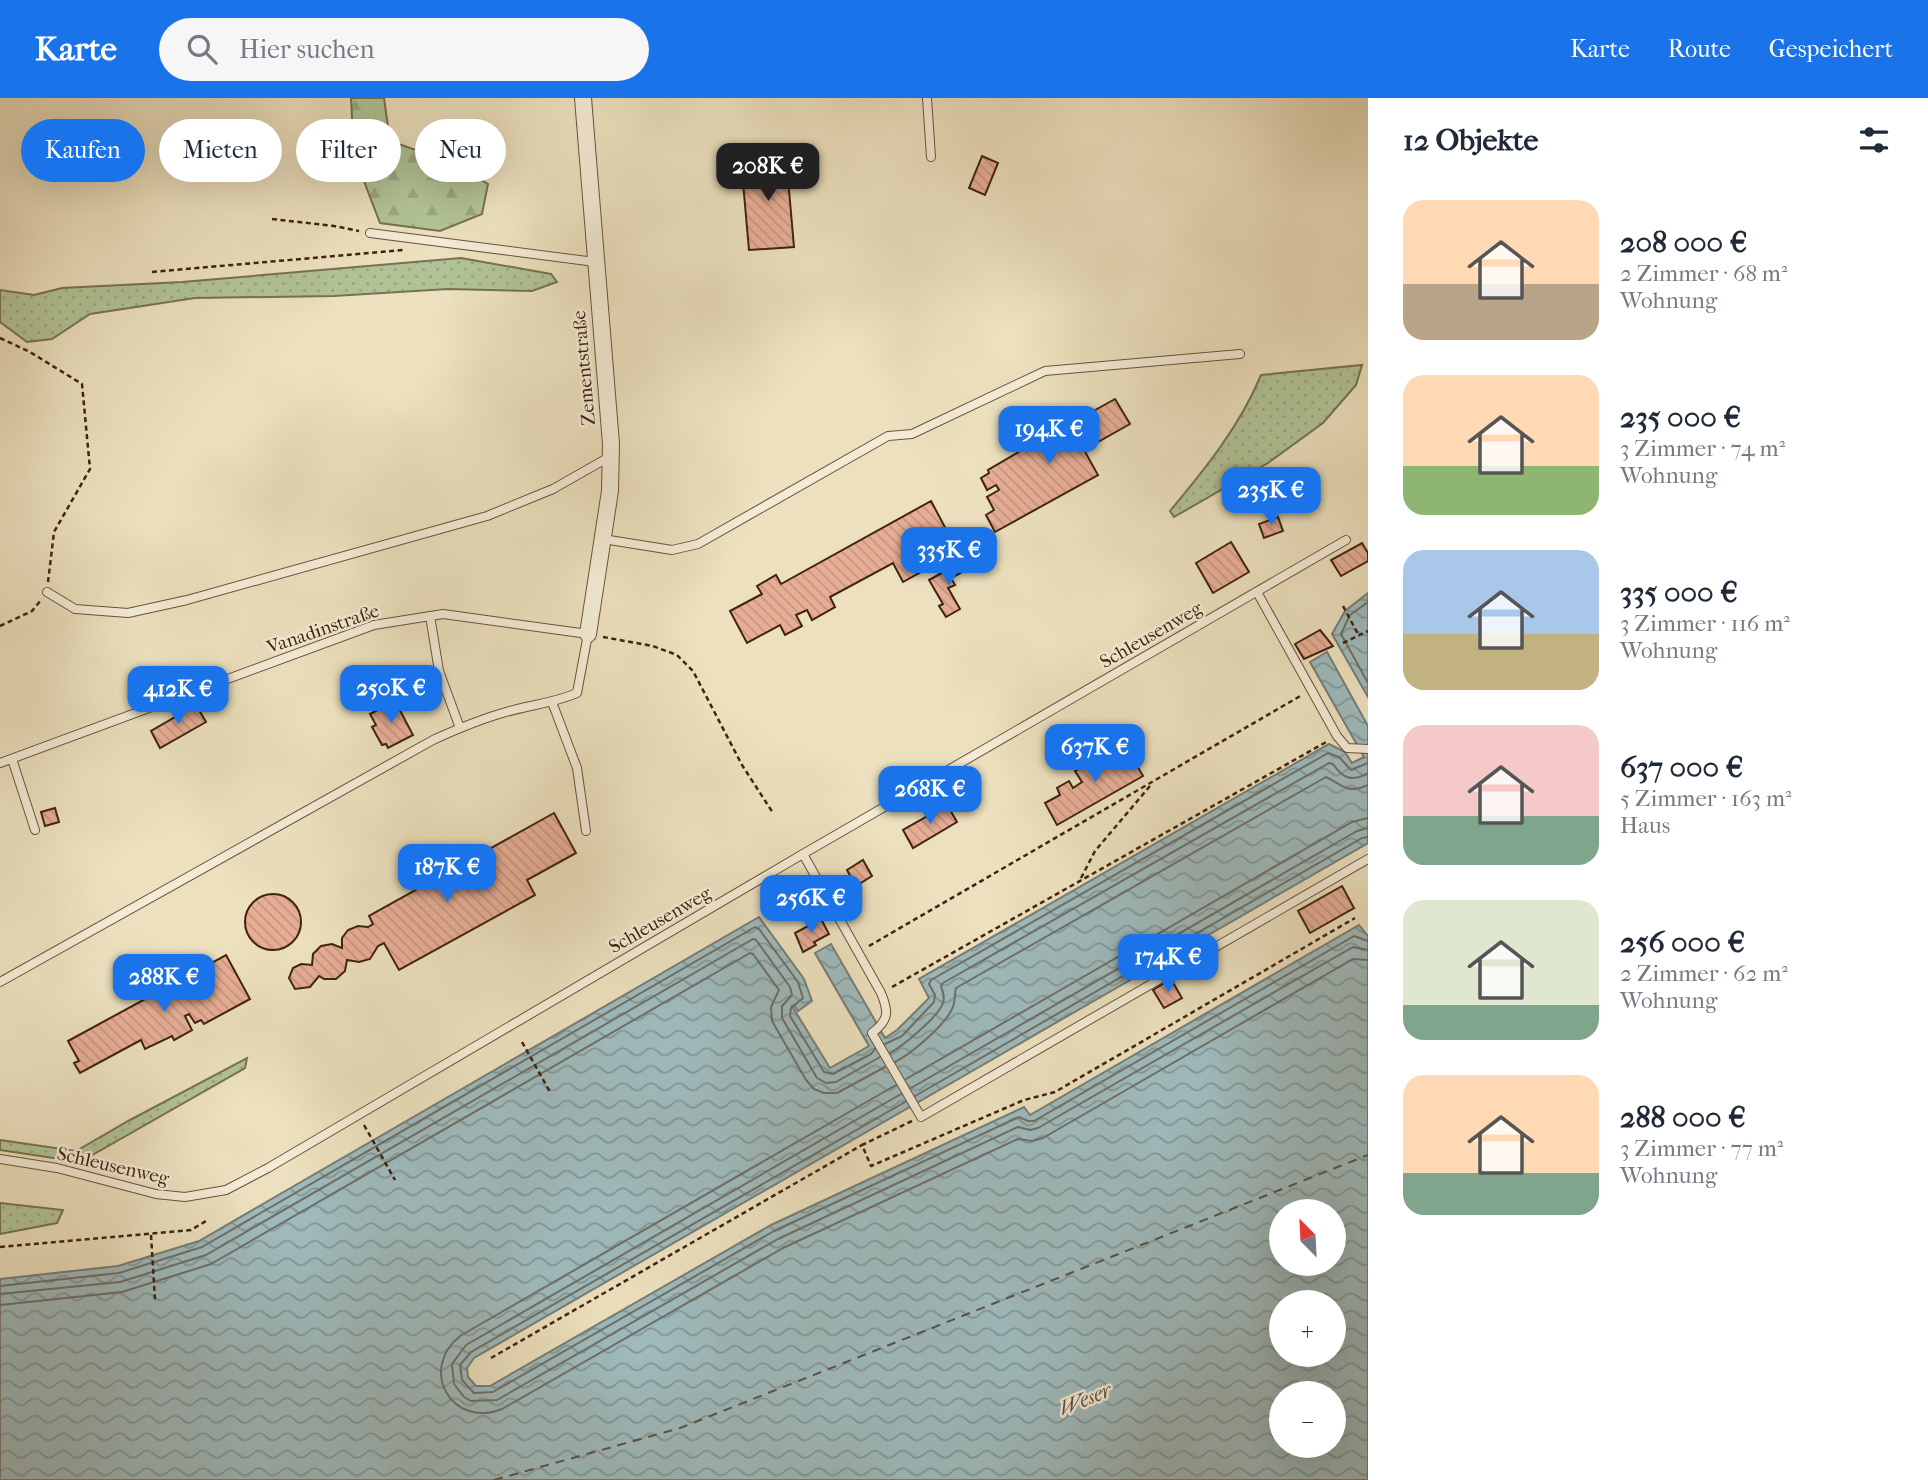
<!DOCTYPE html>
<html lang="de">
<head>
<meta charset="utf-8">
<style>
  :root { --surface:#fff; --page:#f6f6f7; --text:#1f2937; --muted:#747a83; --accent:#1a73e8 }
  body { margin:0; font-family:"IM FELL French Canon",serif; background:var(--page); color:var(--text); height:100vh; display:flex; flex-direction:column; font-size:26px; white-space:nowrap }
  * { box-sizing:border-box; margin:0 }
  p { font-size:23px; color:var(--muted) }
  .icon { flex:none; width:38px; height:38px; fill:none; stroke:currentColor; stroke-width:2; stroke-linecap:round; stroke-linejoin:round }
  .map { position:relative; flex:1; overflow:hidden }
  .drawer { display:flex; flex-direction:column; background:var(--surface); width:560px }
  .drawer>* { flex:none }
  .banner { position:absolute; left:21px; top:21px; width:665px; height:63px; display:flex; gap:14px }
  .needle { width:46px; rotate:336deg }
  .fabs { position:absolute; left:1269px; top:1101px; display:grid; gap:14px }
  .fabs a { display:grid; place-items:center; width:77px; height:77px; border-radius:50%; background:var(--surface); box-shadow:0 7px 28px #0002; font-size:35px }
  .price { position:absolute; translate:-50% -60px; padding:0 16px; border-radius:14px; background:var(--accent); color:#fff; font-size:23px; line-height:46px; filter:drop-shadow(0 2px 4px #0008) }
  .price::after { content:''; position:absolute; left:50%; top:42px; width:21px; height:16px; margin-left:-10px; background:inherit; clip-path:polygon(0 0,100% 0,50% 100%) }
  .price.current { background:#222; color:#fff }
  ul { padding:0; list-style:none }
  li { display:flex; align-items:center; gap:21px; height:175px; padding:0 35px }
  li span { display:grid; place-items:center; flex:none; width:196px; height:140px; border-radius:21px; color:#555 }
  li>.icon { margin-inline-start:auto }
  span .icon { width:84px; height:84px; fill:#fffc; stroke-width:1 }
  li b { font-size:30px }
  h2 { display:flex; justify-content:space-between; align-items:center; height:84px; padding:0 35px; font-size:30px }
  .tag { padding:0 24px; border-radius:32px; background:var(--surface); box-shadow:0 7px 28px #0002; font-size:24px; line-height:63px }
  .tag.current { background:var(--accent); color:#fff }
  header { display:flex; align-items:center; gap:42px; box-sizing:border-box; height:98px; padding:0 35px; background:var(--accent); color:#fff }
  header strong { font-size:33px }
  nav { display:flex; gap:38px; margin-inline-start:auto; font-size:24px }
  .search { width:490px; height:63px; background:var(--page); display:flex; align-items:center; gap:18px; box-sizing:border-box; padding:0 24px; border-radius:38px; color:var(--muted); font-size:26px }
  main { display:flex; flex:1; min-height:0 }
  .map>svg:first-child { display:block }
  .grass { fill:url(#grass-dots); stroke:#787252; stroke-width:2 }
  .forest { fill:url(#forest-firs); stroke:#787252; stroke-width:2 }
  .water { fill:url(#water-waves); stroke:#787d76; stroke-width:2; fill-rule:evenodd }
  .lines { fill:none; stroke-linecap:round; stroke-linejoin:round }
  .shore { stroke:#6f6e65; stroke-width:2 }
  .ferry { stroke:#5c5042; stroke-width:2; stroke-dasharray:9 7; stroke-linecap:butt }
  .building { fill:url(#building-back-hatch); stroke:#40220e; stroke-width:2 }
  .service-casing { stroke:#6b523a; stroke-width:10 }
  .minor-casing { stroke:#6b523a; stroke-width:18 }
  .path { stroke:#40220e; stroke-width:2.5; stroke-dasharray:5 3.5; stroke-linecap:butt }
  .service { stroke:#f3ebd5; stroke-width:8 }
  .minor { stroke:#f3ebd5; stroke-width:16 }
  .labels { text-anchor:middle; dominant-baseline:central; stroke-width:5; stroke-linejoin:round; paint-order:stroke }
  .street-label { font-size:19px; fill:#40220e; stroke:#f3ebd5 }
  .water-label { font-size:21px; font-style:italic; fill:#5c5042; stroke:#f3ebd5 }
</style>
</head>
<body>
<header>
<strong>Karte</strong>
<div class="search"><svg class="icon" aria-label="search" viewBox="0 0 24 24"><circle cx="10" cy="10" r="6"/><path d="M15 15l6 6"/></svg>Hier suchen</div>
<nav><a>Karte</a><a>Route</a><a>Gespeichert</a></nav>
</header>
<main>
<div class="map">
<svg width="1368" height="1382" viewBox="0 0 1368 1382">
  <defs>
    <pattern id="grass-dots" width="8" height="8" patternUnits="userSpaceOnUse" patternTransform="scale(1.75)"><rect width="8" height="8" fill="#b1c396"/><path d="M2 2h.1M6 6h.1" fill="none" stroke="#99a780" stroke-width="1.8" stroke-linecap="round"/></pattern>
    <pattern id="forest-firs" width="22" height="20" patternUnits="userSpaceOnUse" patternTransform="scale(1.75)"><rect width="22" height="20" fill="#b1c396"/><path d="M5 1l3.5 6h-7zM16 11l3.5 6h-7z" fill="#99a780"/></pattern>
    <pattern id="water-waves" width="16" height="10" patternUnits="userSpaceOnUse" patternTransform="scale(1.75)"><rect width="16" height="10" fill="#9ebabc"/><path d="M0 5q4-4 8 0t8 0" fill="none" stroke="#829797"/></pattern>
    <pattern id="building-back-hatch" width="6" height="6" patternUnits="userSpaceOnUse" patternTransform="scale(1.75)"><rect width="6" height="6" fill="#e7ae95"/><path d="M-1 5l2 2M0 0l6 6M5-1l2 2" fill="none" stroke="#c7957f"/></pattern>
  </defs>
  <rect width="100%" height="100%" fill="#ece0be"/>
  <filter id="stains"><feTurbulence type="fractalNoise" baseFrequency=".00286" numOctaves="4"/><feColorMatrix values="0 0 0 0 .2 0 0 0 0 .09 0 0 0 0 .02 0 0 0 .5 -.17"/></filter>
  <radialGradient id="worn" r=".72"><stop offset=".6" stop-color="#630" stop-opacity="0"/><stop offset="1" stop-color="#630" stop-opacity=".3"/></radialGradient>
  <g class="grass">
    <path d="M461 160 551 176 557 184 532 193 448 191 334 198 195 200 90 216 52 241 27 244 0 224V192L34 197 62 190 182 184Z"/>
    <path d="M1362 267 1356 287 1323 325 1268 365 1174 419 1170 413C1205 371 1240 328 1261 277Z"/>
    <path d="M247 960 245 970 80 1064 0 1052V1042L76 1053 130 1022Z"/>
    <path d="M0 1105 63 1112 57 1125 0 1136Z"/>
  </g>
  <path class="forest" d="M351 0H384L390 43 450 64 488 86 482 116 440 133 380 125 354 57Z"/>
  <g class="water">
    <path d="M1368 495V599L1332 536 1345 513Z"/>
    <path d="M1327 554 1368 628V745L474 1260 467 1270 468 1279 476 1288H490L771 1127 1024 1009 1030 1017 1359 827 1368 838V1382H0V1181L118 1168 199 1143 759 819 804 881 812 903 798 913 794 907 792 908 830 970 869 948 815 855 831 846 885 940 897 932 929 900 919 881 1329 646 1345 654 1352 665 1364 659 1310 564ZM1281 1113H1334V1166H1281ZM1281 1204H1334V1256H1281ZM1281 1295H1334V1348H1281Z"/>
  </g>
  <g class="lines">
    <g class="shore">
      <path d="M1368 504 1350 517 1341 536 1368 585"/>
      <path d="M885 946 902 938 934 904 935 897 929 886 931 882 1328 655 1339 659 1351 672 1368 665"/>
      <path d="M890 955C903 948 939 918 943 905 945 899 943 894 941 888L943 885 1329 665 1333 666C1343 681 1352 684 1368 675"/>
      <path d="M895 964C911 956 945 927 952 911 956 904 954 896 956 890L1326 679C1342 686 1346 697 1368 687"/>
      <path d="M906 981 1352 724 1368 720"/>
      <path d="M896 987 460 1238C418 1272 452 1331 502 1311L783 1150 1018 1041 1032 1043 1043 1040 1353 861 1368 862"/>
      <path d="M911 990 1357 733 1368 730"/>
      <path d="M901 996 466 1247 452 1266 454 1286 464 1299 471 1303 497 1302 778 1141 1018 1029 1030 1032 1038 1030 1353 849 1368 852"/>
      <path d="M915 998 1362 740 1368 739"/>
      <path d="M905 1004 471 1254 460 1267 462 1282 474 1295 493 1294 774 1133 1019 1019 1028 1023H1034L1354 838 1368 843"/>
      <path d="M0 1188 119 1175 202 1149 755 829 759 831 798 884 803 900 791 910 790 918 824 974 833 976 871 956 875 951"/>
      <path d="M0 1196 120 1184 206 1157 753 841 756 842 790 889 792 897 782 908V920L817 980 826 985 836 984 880 959"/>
      <path d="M0 1207 122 1194 211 1166 750 855 753 856 779 892 771 909 772 923 806 982 814 991 824 995H837L885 969"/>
    </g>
    <path class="ferry" d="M494 1382 680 1330 1368 1057"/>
  </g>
  <g class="building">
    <path d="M786 58 794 149 749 152 741 62Z"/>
    <path d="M982 58 998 65 985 97 969 90Z"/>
    <path d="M1115 301 1130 326 1084 352 1098 377 995 434 986 417 994 412 987 399 999 392 996 387 987 392 981 380 989 375 988 372 1029 348 1025 341 1038 333 1043 341Z"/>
    <path d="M931 403 947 433 919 448 930 469 903 484 893 465 830 499 835 509 812 522 807 512 796 517 802 528 785 537 780 527 747 545 730 513 762 496 757 488 776 477 781 486Z"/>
    <path d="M1278 419 1283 433 1264 440 1259 426Z"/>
    <path d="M1231 444 1249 474 1213 495 1196 465Z"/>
    <path d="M1362 445 1368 455V463L1341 478 1331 462Z"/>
    <path d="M969 460 973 468 951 480 955 487 948 490 960 511 946 519 939 508 943 506 929 482Z"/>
    <path d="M1320 532 1333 548 1304 561 1295 546Z"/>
    <path d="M395 603 413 637 388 650 386 646 382 647 372 629 376 627 370 616Z"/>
    <path d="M196 607 206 624 160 650 151 633Z"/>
    <path d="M1124 646 1143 678 1057 727 1045 705 1060 697 1057 690 1069 683 1073 690 1082 684 1075 673Z"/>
    <path d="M947 707 957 724 913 750 903 732Z"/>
    <path d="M55 710 59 724 45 728 41 714Z"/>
    <path d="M554 715 576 755 527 782 535 797 399 872 384 845 378 848 370 861 359 864 347 862 345 873 336 881H324L319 878 310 889 295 891 289 880 293 870 301 866 312 867 313 856 321 848 332 846 342 850V840L348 832 358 828 368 829 373 826 369 818Z"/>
    <path d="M863 762 872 778 856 788 847 772Z"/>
    <path d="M1342 788 1354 810 1310 835 1298 813Z"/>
    <circle cx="273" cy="824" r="28"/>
    <path d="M821 821 829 836 814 844 816 847 803 854 795 835Z"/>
    <path d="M226 857 250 901 204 926 201 922 195 925 189 916 185 918 192 932 174 942 172 938 145 951 141 942 80 975 74 965 79 963 68 943Z"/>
    <path d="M1171 881 1182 900 1164 910 1153 892Z"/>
  </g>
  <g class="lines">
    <defs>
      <g id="service">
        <path d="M927 0 931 59"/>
        <path d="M370 135 595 164"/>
        <path d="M603 441 672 452 698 446 888 338 912 336 1045 273 1240 256"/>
        <path d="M47 494 75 511 128 515 187 502 487 418 553 391 611 358"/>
        <path d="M1257 494 1337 638 1347 650 1368 651"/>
        <path d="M430 518 439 573 460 630"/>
        <path d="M552 604 577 670 586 733"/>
        <path d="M12 661 35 732"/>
        <path d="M0 665 374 527 443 516 588 536 577 595C554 605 530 607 506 614 481 621 457 631 433 642L0 884"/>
        <path d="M803 756 881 895C889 914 889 922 872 935L921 1019 1368 761"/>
        <path d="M0 1061 57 1070 156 1096 185 1099 226 1092 268 1070 803 756 1346 442"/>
      </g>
      <path id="minor" d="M583 0 611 346 610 393 588 536"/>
    </defs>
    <use href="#service" class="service-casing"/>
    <use href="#minor" class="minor-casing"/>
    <g class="path">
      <path d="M272 121 334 128 359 133"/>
      <path d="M152 174 403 152"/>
      <path d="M0 240 30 254 82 286 90 371 54 434 48 484"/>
      <path d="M1343 508 1359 538"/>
      <path d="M0 528 32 513 41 502"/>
      <path d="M603 539 653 548 677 557 693 573 742 667 773 715"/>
      <path d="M1343 545 1368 533"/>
      <path d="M1081 780 1095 753 1150 688"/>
      <path d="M869 848 1302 597"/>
      <path d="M892 889 1328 643"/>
      <path d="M522 944 550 994"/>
      <path d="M912 1023 862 1047 871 1068 1024 1002 1055 994 1355 820"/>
      <path d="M364 1027 395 1082"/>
      <path d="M151 1137 155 1202"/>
      <path d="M0 1149 191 1132 206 1123"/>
      <path d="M491 1260 862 1047"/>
    </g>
    <use href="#service" class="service"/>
    <use href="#minor" class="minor"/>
  </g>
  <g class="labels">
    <g class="street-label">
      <text transform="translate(584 270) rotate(-95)">Zementstraße</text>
      <text transform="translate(323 531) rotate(-19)">Vanadinstraße</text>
      <text transform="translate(1151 537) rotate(-30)">Schleusenweg</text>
      <text transform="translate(660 822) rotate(-30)">Schleusenweg</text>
      <text transform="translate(113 1068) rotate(13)">Schleusenweg</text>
    </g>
    <g class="water-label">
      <text transform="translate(1085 1301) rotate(-22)">Weser</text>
    </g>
  </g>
  <rect width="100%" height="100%" filter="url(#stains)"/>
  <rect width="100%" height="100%" fill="url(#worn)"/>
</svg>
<div class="fabs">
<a><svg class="needle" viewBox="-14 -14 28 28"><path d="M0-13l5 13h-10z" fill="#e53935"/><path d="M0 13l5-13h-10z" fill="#747a83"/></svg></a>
<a>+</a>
<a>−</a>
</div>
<b class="price current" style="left:768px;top:105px">208K €</b>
<b class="price" style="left:1049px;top:368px">194K €</b>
<b class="price" style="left:1271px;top:429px">235K €</b>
<b class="price" style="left:949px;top:489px">335K €</b>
<b class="price" style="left:391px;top:627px">250K €</b>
<b class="price" style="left:178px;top:628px">412K €</b>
<b class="price" style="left:1095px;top:686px">637K €</b>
<b class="price" style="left:930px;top:728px">268K €</b>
<b class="price" style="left:447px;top:806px">187K €</b>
<b class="price" style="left:811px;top:837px">256K €</b>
<b class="price" style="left:1168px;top:896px">174K €</b>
<b class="price" style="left:164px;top:916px">288K €</b>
<div class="banner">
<a class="tag current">Kaufen</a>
<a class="tag">Mieten</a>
<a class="tag">Filter</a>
<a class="tag">Neu</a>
</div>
</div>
<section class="drawer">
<h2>12 Objekte<svg class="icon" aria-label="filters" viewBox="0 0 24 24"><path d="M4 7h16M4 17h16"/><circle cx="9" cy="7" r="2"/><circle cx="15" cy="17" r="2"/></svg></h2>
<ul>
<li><span style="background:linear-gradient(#ffd9b3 60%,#b9a48a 0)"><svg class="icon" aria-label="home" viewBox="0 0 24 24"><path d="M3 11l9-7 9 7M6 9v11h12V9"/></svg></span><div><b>208 000 €</b><p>2 Zimmer · 68 m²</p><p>Wohnung</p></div></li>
<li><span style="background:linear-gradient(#ffd9b3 65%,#8fb573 0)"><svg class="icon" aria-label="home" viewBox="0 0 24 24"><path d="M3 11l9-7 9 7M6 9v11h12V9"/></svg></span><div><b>235 000 €</b><p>3 Zimmer · 74 m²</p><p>Wohnung</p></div></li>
<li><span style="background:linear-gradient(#a9c7e8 60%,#c2b280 0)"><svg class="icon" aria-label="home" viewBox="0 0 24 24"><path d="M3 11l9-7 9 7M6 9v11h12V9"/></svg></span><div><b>335 000 €</b><p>3 Zimmer · 116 m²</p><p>Wohnung</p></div></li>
<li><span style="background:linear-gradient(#f6c9c9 65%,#7fa58c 0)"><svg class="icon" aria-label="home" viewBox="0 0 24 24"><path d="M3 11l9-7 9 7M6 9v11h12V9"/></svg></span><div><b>637 000 €</b><p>5 Zimmer · 163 m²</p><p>Haus</p></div></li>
<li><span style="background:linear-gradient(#dfe7d0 75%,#7fa58c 0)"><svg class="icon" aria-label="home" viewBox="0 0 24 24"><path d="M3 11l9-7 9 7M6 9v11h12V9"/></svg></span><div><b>256 000 €</b><p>2 Zimmer · 62 m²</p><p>Wohnung</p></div></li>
<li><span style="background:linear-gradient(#ffd9b3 70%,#7fa58c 0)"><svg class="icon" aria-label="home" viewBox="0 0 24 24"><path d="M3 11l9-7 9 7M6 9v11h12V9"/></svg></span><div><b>288 000 €</b><p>3 Zimmer · 77 m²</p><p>Wohnung</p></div></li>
</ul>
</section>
</main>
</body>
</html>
